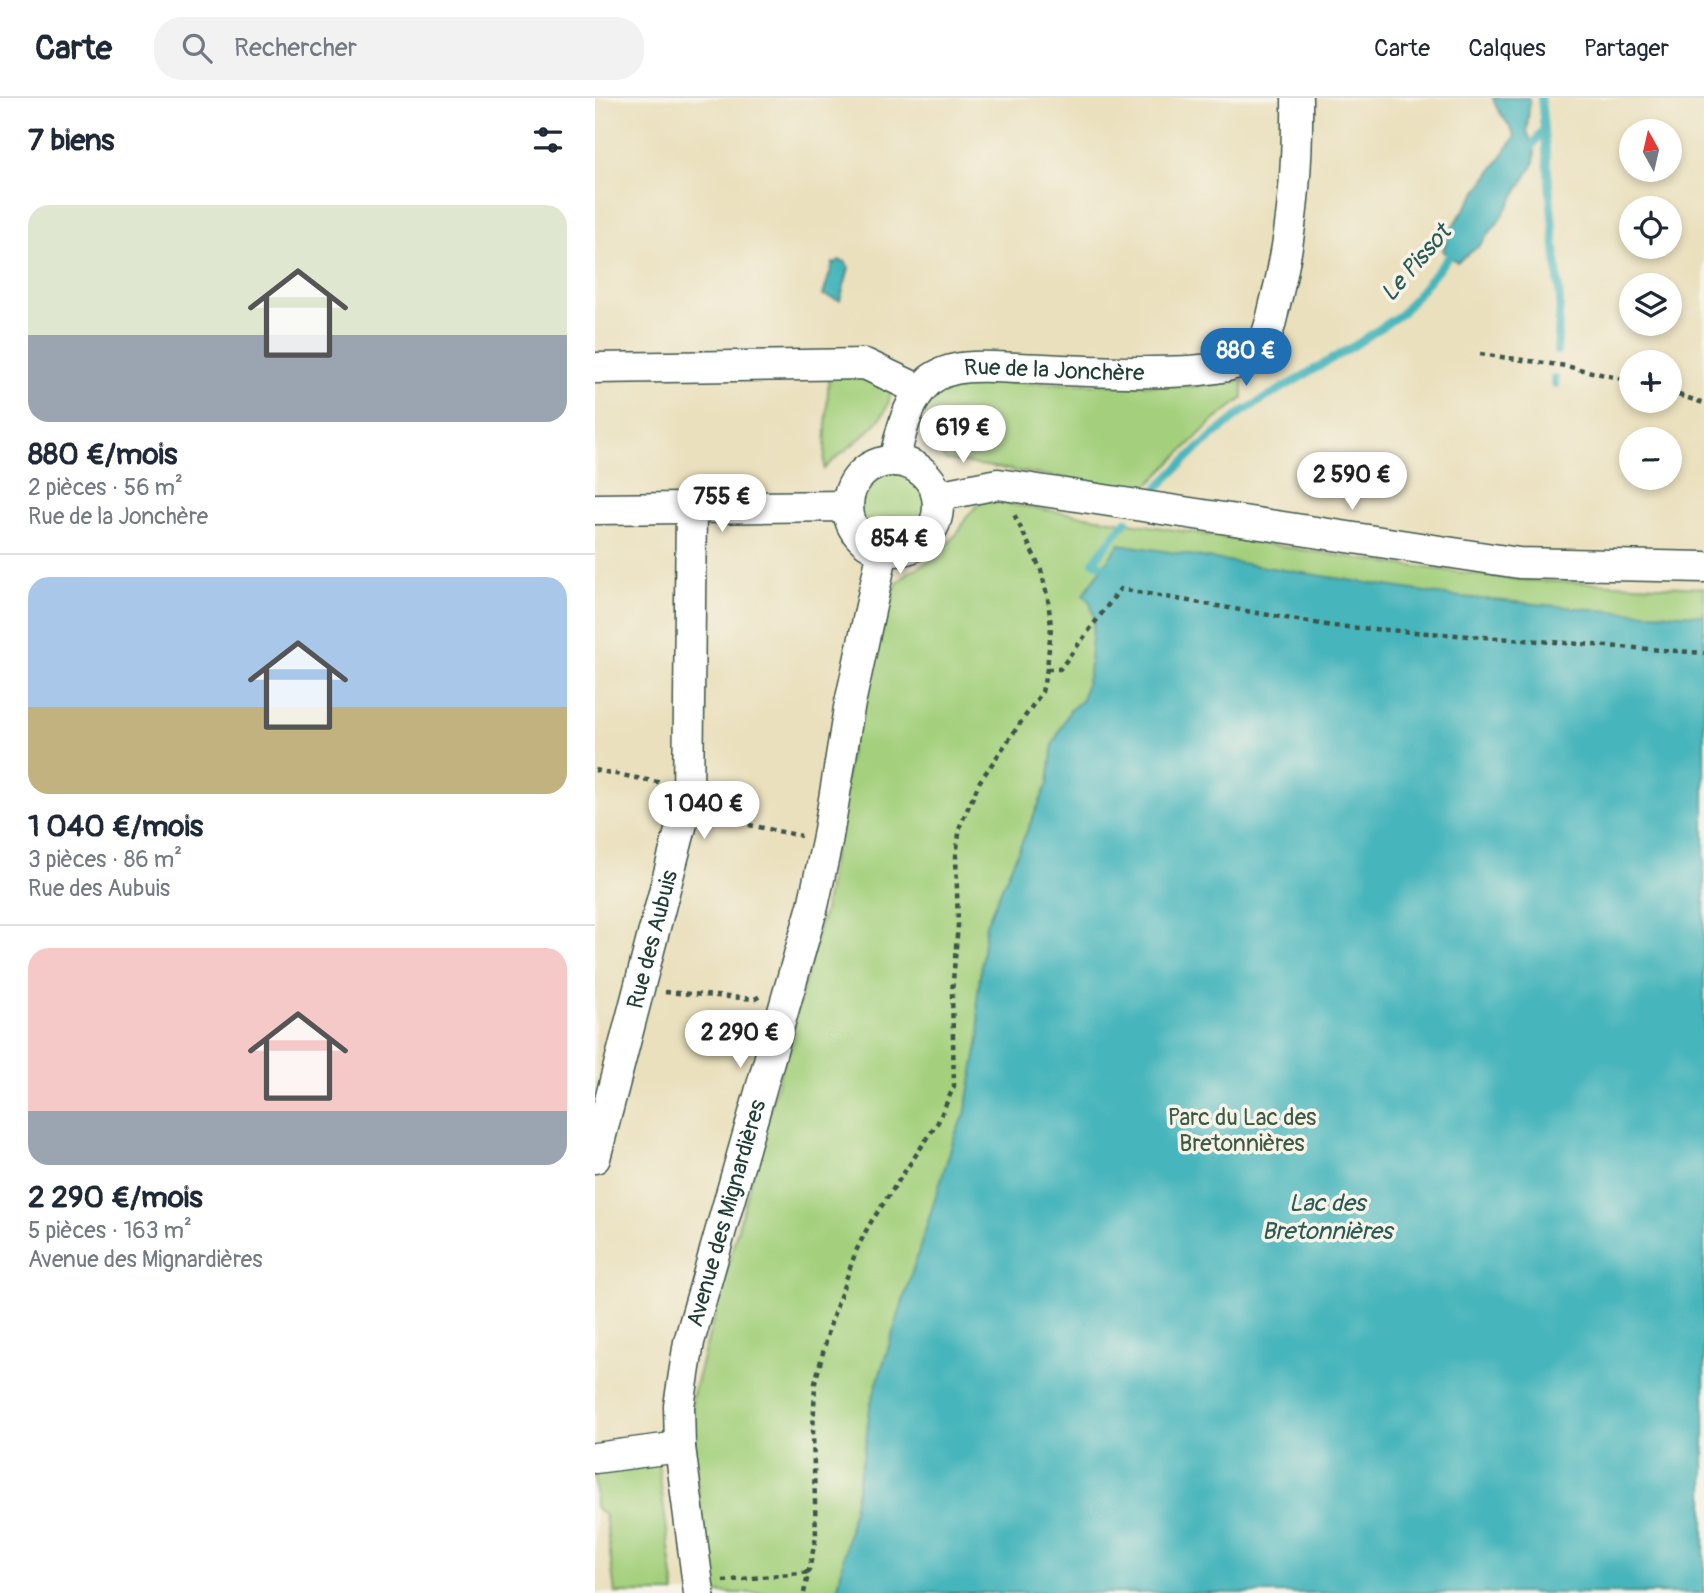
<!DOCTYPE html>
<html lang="fr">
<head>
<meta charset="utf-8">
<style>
  :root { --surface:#fff; --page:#f2f2f3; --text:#1f2937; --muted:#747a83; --line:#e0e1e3; --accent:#1f6fb2 }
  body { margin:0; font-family:Pangolin,sans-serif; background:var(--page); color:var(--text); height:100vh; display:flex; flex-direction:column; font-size:26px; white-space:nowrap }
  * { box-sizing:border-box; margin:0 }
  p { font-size:23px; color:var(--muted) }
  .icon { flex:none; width:38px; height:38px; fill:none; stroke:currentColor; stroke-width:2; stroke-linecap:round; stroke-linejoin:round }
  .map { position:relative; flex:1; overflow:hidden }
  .panel { display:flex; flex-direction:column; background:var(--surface); width:595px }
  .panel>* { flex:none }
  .needle { width:46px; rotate:352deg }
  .buttons { position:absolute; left:1024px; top:21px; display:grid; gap:14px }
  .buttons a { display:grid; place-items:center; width:63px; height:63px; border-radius:50%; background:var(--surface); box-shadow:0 4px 10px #0003; font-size:35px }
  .price { position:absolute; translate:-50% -60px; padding:0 16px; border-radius:24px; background:#fff; color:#222; font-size:23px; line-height:46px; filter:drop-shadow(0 2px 4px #0008) }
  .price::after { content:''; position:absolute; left:50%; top:42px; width:21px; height:16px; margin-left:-10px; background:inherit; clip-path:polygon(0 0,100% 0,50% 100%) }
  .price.on { background:var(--accent); color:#fff }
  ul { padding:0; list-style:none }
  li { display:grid; align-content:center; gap:14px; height:371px; padding:0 28px }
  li+li { border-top:2px solid var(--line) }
  li span { display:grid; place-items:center; height:217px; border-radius:21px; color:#555 }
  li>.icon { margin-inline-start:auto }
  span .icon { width:126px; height:126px; fill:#fffc; stroke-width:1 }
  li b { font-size:30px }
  h2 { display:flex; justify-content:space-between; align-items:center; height:84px; padding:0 28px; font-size:30px }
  header { display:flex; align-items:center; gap:42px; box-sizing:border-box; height:98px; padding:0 35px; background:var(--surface); border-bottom:2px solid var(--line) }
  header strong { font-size:33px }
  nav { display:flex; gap:38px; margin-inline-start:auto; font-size:24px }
  .search { width:490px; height:63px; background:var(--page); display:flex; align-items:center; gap:18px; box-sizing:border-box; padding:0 24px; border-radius:28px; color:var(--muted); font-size:26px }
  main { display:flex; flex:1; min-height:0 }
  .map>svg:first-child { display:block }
  .green { fill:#a4d07d; stroke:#628658; stroke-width:2 }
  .water { fill:#46b5bc; stroke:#327978; stroke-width:2 }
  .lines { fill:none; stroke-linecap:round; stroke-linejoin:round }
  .stream { stroke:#46b5bc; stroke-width:8 }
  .minor-casing { stroke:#3d5549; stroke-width:33 }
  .path { stroke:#3d5549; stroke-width:4.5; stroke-dasharray:5 5; stroke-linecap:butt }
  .minor { stroke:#fff; stroke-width:30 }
  .labels { text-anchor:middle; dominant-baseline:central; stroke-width:7; stroke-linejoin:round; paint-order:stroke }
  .street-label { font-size:23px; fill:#1f3d34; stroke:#f7f3e8 }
  .park-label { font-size:23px; fill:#3a5a43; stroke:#f7f3e8 }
  .water-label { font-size:24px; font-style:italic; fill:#295b56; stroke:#f7f3e8 }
</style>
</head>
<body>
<header>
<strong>Carte</strong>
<div class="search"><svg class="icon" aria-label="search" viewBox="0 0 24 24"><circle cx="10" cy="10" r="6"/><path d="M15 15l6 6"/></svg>Rechercher</div>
<nav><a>Carte</a><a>Calques</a><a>Partager</a></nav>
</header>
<main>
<section class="panel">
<h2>7 biens<svg class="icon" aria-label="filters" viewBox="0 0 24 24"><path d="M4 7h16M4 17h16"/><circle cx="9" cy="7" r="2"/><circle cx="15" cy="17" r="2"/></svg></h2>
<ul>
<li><span style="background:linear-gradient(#dfe7d0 60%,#9aa5b1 0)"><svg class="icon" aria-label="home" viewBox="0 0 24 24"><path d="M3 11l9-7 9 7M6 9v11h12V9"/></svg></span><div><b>880 €/mois</b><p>2 pièces · 56 m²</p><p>Rue de la Jonchère</p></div></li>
<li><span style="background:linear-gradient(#a9c7e8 60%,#c2b280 0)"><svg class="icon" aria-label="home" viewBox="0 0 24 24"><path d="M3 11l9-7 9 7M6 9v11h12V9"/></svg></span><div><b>1 040 €/mois</b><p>3 pièces · 86 m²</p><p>Rue des Aubuis</p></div></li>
<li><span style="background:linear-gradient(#f6c9c9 75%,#9aa5b1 0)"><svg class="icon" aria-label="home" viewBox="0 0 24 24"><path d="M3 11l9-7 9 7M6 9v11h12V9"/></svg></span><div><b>2 290 €/mois</b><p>5 pièces · 163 m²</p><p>Avenue des Mignardières</p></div></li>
</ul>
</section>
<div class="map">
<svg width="1109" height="1495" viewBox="0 0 1109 1495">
  <rect width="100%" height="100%" fill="#f7f3e8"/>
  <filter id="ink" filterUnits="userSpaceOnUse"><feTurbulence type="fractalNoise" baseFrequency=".0143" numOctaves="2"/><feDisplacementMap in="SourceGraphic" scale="14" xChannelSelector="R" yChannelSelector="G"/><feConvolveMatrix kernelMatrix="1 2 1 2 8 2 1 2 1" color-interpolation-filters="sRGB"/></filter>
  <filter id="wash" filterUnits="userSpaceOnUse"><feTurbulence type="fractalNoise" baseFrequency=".00686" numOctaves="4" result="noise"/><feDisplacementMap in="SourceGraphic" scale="28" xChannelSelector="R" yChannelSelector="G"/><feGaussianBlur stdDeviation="1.57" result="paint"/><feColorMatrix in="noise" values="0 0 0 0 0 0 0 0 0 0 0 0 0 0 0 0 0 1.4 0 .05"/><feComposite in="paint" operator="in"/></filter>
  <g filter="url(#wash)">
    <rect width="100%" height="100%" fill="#eae0bd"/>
    <g class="green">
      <path d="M234 273 295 286C300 326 252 346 229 371Z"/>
      <path d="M648 282V300L616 325 548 392 351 362C326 341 317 311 349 291 355 287 364 286 371 284L602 288Z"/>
      <circle cx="299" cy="408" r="37"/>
      <path d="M388 402 792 465 925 482 1109 490V1495H117L96 1346 97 1300 230 809 262 610 302 485 314 474 340 461 365 432 372 418Z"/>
      <path d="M63 1365 80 1495H20L10 1417 0 1409V1371Z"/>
    </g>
    <g class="water">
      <path d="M898 0H935L932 33 940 53 939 66 904 123 884 148 862 164 848 153 855 132 920 39C915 24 901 15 898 0Z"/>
      <path d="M244 162 251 164 254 170 245 202 228 197 238 165H241Z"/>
      <path d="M524 446 856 498 1026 514 1109 517V1495H242L271 1343 275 1308 361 1034 370 1017 385 935 382 903 391 826 453 685 458 646 475 612 487 602 494 575 499 519 495 504 488 497Z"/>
    </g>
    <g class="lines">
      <g class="stream">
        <path d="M946 0 965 203 962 253"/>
        <path d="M932 55 948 32"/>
        <path d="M960 286V281"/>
        <path d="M558 394 599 354 647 314 762 246 806 216 861 150"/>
        <path d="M519 472 498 464 531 423"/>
      </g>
    </g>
  </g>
  <g filter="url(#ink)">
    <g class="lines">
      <defs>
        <g id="minor">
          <path d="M0 270 270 266 325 292"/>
          <circle cx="298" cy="408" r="45"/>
          <path id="s1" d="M299 363C306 335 312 302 335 282 358 264 396 269 423 270 467 271 636 286 662 254 672 243 676 224 679 210 697 142 703 70 702 0"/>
          <path d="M342 398 403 386 924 465 1109 469"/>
          <path d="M0 411 253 408"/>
          <path id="s2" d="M0 1060 93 702 96 410"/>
          <path d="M0 1360 85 1349"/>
          <path id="s3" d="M104 1495 85 1349 84 1308 94 1244 218 808 232 744 254 610 288 452"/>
        </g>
      </defs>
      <use href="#minor" class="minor-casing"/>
      <g class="path">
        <path d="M885 256 971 268 1036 283"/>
        <path d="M1074 294 1109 305"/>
        <path d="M452 571H465L525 491 737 528 1109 555"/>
        <path d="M0 672 68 685"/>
        <path d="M116 715 131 722 206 738"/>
        <path d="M70 894 160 901 165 898"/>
        <path d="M128 1483 215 1474"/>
        <path d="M209 1495 221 1439 218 1336 220 1285 236 1224 261 1153 274 1127 343 1024 359 988 357 894 363 827 361 758 365 728 385 683 447 594 452 571 456 529 453 501 446 472 419 416"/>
      </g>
      <use href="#minor" class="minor"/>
    </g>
  </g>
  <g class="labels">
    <g class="street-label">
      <text stroke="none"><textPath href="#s1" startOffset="217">Rue de la Jonchère</textPath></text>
      <text stroke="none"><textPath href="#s2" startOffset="226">Rue des Aubuis</textPath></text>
      <text stroke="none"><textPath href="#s3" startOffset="387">Avenue des Mignardières</textPath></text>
    </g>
    <g class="park-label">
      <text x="647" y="1019">Parc du Lac des<tspan x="647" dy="26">Bretonnières</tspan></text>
    </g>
    <g class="water-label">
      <text transform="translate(821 165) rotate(-49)">Le Pissot</text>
      <text x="732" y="1105">Lac des<tspan x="732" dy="28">Bretonnières</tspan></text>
    </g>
  </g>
</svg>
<div class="buttons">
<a><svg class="needle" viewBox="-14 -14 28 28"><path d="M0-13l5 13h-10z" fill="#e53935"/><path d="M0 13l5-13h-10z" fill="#747a83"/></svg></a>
<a><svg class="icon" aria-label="locate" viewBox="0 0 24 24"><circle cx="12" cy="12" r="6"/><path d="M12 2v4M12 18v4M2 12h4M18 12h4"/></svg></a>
<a><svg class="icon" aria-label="layers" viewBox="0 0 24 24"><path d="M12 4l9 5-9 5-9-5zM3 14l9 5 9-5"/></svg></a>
<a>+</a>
<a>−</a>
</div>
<b class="price on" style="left:651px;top:290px">880 €</b>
<b class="price" style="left:368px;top:367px">619 €</b>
<b class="price" style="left:757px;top:414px">2 590 €</b>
<b class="price" style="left:127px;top:436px">755 €</b>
<b class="price" style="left:305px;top:478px">854 €</b>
<b class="price" style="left:109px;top:743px">1 040 €</b>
<b class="price" style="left:145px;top:972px">2 290 €</b>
</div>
</main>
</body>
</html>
